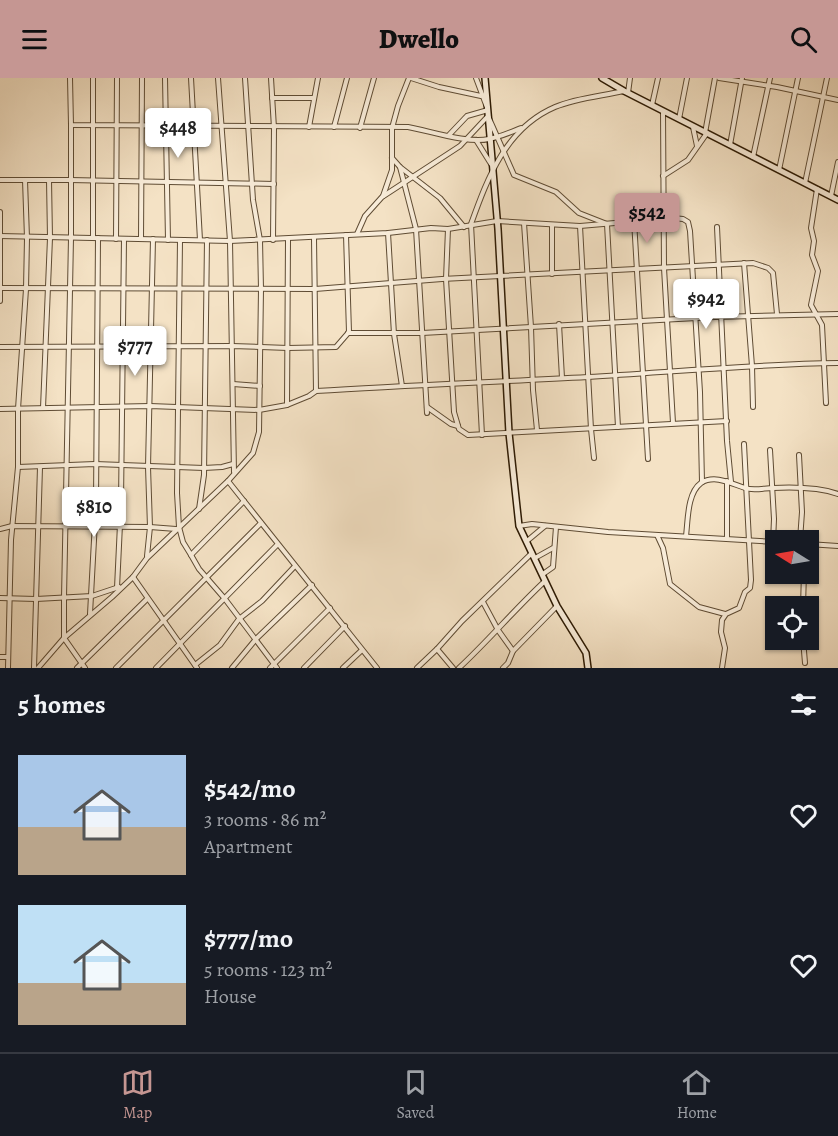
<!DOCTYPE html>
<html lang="en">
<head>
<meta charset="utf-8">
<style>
  :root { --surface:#171b24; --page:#20242c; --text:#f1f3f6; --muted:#9ea1a6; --line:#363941; --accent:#c59692 }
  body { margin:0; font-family:Alegreya,serif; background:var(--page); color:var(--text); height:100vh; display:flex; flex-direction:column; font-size:22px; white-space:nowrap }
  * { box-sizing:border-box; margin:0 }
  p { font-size:20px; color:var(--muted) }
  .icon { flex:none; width:33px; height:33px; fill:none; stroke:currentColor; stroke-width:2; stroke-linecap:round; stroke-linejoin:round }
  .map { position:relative; height:590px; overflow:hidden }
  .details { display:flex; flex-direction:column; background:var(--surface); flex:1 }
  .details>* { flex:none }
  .needle { width:39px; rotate:281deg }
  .fabs { position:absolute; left:765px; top:452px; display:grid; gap:12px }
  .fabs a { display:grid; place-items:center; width:54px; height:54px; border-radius:0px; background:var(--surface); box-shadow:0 2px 4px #0004; font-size:30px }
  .price { position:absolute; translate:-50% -51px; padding:0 14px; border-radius:6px; background:#fff; color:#222; font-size:20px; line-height:39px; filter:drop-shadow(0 2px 3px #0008) }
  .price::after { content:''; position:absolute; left:50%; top:36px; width:18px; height:14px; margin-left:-9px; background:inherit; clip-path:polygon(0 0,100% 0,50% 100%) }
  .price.current { background:var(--accent); color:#111 }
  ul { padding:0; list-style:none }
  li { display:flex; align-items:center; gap:18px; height:150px; padding:0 18px }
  li span { display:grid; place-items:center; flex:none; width:168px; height:120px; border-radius:0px; color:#555 }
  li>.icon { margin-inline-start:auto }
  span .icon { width:72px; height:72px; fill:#fffc; stroke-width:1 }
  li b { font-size:26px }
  h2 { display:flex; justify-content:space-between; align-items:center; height:72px; padding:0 18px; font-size:26px }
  header { display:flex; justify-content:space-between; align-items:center; height:78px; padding:0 18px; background:var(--accent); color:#111; font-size:27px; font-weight:800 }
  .menu { display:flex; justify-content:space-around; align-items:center; height:84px; border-top:2px solid var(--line); background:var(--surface); font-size:16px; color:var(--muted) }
  .menu a { display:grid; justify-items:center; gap:3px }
  .menu .current { color:var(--accent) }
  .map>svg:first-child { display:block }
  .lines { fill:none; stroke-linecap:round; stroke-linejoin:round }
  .minor-casing { stroke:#5f4c34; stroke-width:6 }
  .secondary-casing { stroke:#2d1a03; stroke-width:8 }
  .minor { stroke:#f8ecd9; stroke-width:4 }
  .secondary { stroke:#f8ecd9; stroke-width:5 }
</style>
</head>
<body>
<header><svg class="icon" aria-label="menu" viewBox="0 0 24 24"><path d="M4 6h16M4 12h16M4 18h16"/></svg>Dwello<svg class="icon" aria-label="search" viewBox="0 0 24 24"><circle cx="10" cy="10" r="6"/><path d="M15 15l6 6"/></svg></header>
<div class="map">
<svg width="838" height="590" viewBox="0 0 838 590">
  <rect width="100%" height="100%" fill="#f4e2c5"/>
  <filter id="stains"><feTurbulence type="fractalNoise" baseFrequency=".00333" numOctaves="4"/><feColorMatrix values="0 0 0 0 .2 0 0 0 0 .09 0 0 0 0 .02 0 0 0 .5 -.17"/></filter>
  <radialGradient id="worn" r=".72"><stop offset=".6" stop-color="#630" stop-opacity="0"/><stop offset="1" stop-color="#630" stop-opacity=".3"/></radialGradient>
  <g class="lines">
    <defs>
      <g id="minor">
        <path d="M70 0 71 47 408 49C430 53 468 66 489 61 500 59 511 54 521 50"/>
        <path d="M165 0 168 162"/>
        <path d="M191 0 200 162"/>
        <path d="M218 0 230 163 234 394"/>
        <path d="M271 0 274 50 273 162"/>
        <path d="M411 0 439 9 481 18"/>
        <path d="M719 0 777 9 838 22"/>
        <path d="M628 15 630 0"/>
        <path d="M272 20H314"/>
        <path d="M652 27 658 0"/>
        <path d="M663 33 664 190 673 345"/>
        <path d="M679 41 687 0"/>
        <path d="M71 47V160L64 520V560L85 590"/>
        <path d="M309 49 318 0"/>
        <path d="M334 49 347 0"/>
        <path d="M693 49 697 68"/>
        <path d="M360 50 374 0"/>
        <path d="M705 55 715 0"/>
        <path d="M449 57 467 38 488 32 476 0"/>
        <path d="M476 62 491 86"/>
        <path d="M730 67 742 0"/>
        <path d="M753 79 770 0"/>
        <path d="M392 80 400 89 440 120 464 149"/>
        <path d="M400 89 416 151 427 335"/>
        <path d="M779 92 798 0"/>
        <path d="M663 98 688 82 707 55"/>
        <path d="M0 102H70L274 106"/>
        <path d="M805 105 827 0"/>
        <path d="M817 111 811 150 814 163 812 177 818 193 811 227 822 247 826 325"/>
        <path d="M383 118 392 92V50L398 28 409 0"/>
        <path d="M831 118 838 84"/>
        <path d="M0 134V223"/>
        <path d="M634 142 648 381"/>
        <path d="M524 145 531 249 533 312 537 352"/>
        <path d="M552 147V196"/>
        <path d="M580 148 591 351 594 380"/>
        <path d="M717 149 727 363 731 404"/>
        <path d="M448 151 446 201 454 334 459 351 468 357 727 343"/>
        <path d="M388 155 394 256 402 308"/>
        <path d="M357 156 365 138 382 119 460 68 488 38 514 97 556 114 579 135 607 146 618 349"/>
        <path d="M0 158 230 163 388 155 431 150 448 151 497 143 580 148 673 140 683 141 688 144 690 153 700 314 702 404"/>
        <path d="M93 160V0"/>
        <path d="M116 161 117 0"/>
        <path d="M141 161 142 0"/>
        <path d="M180 162 177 415 179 449 183 464 191 477 199 491 225 521 277 590"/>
        <path d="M744 185 752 288 753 329"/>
        <path d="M0 210 315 211 442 201 753 185 768 190 773 195 777 236"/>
        <path d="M559 246 562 300"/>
        <path d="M348 255H422L715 239 838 236"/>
        <path d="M0 269 232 268 288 270 336 269 349 254 346 157"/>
        <path d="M233 306 260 308"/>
        <path d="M316 313C407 307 498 304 588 299 672 294 755 286 838 285"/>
        <path d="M287 327 309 318 316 313 314 160"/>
        <path d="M427 329 451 346 458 348"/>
        <path d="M43 330 50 160 49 102"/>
        <path d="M0 331 150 328 259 332 287 327 288 162"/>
        <path d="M482 357 471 146C488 99 506 50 555 29 576 20 602 18 624 13"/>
        <path d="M770 372 774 441 773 464"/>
        <path d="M799 377 802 434 800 462"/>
        <path d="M18 389 95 386 204 390 222 389 233 386"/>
        <path d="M228 403 253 375 259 354 261 211 260 162 253 122 245 0"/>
        <path d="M199 431 204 397 207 162"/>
        <path d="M519 448 532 446 608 454 776 464"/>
        <path d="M0 451 12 448 150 449 176 451"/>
        <path d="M657 457 663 470 670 506 699 529 725 536"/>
        <path d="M686 458C688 443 687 415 701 405 715 396 732 406 745 410 753 413 765 410 773 410 794 409 818 409 838 416"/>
        <path d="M727 460V403"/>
        <path d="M527 463 545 448"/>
        <path d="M808 466 838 468"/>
        <path d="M191 477 244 423"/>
        <path d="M147 478 150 449 148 389 153 161"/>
        <path d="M535 480 553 470"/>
        <path d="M543 496 553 489 556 449"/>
        <path d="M133 499 197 590"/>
        <path d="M117 510 121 425 124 161"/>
        <path d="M0 520 36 521 92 518 119 509"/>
        <path d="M483 524 498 552 513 573"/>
        <path d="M803 528 804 495"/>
        <path d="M90 536 96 425 98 160"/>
        <path d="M803 561 805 585"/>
        <path d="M437 571 453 590"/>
        <path d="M0 579H8"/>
        <path d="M195 587 220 567 239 541 262 523 295 488"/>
        <path d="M8 590 11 462 18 389V331L26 211 27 160 25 102"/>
        <path d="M34 590 40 389"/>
        <path d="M38 590 64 560 112 519 133 499 147 480 228 403 377 590"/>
        <path d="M77 590 147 521"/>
        <path d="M116 590 261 445"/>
        <path d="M156 590 277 467"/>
        <path d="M232 590 256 561 312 507"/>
        <path d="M270 590 330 530"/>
        <path d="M304 590 345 548"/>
        <path d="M343 590 362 572"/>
        <path d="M417 590 437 571 462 543 532 475"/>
        <path d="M459 590C489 562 515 531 545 503"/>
        <path d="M503 590 508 585 513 573 557 528"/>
        <path d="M722 590 725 570 721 554 722 542 726 536 739 530 745 514 750 510 751 502 744 366"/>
      </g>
      <g id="secondary">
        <path d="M485 0 498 151 509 355 519 448 557 528 586 575 588 590"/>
        <path d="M602 0 624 13 838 122"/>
      </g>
    </defs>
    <use href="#minor" class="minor-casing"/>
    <use href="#secondary" class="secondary-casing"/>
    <use href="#minor" class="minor"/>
    <use href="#secondary" class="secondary"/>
  </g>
  <rect width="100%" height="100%" filter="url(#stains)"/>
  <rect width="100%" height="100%" fill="url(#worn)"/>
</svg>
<div class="fabs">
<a><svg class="needle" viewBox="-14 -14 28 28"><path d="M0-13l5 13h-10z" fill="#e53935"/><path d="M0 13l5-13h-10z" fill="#9ea1a6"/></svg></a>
<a><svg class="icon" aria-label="locate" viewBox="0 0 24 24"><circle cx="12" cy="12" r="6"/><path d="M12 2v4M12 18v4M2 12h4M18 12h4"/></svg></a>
</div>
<b class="price" style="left:178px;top:81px">$448</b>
<b class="price current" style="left:647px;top:166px">$542</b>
<b class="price" style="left:706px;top:252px">$942</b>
<b class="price" style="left:135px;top:299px">$777</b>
<b class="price" style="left:94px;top:460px">$810</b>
</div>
<section class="details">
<h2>5 homes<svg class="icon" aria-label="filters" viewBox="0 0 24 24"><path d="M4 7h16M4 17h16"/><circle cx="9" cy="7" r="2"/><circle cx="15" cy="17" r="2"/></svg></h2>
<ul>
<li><span style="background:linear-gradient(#a9c7e8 60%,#b9a48a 0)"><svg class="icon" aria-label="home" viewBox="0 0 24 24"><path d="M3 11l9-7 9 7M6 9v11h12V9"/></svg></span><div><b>$542/mo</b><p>3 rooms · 86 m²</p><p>Apartment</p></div><svg class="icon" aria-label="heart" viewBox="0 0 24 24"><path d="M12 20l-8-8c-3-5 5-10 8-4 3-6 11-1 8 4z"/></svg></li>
<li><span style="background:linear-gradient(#bfe0f5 65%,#b9a48a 0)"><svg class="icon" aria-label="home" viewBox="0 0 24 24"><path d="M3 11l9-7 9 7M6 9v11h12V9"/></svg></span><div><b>$777/mo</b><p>5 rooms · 123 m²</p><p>House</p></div><svg class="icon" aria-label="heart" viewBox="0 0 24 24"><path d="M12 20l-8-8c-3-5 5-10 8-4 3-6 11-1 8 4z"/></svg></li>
</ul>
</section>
<nav class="menu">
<a class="current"><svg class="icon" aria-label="map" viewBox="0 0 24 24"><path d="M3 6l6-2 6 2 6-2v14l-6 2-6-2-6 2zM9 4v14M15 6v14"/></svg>Map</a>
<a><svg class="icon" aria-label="saved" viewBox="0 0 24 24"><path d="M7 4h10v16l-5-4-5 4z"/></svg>Saved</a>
<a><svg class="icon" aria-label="home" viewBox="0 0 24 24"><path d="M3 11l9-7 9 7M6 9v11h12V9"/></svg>Home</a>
</nav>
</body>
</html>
